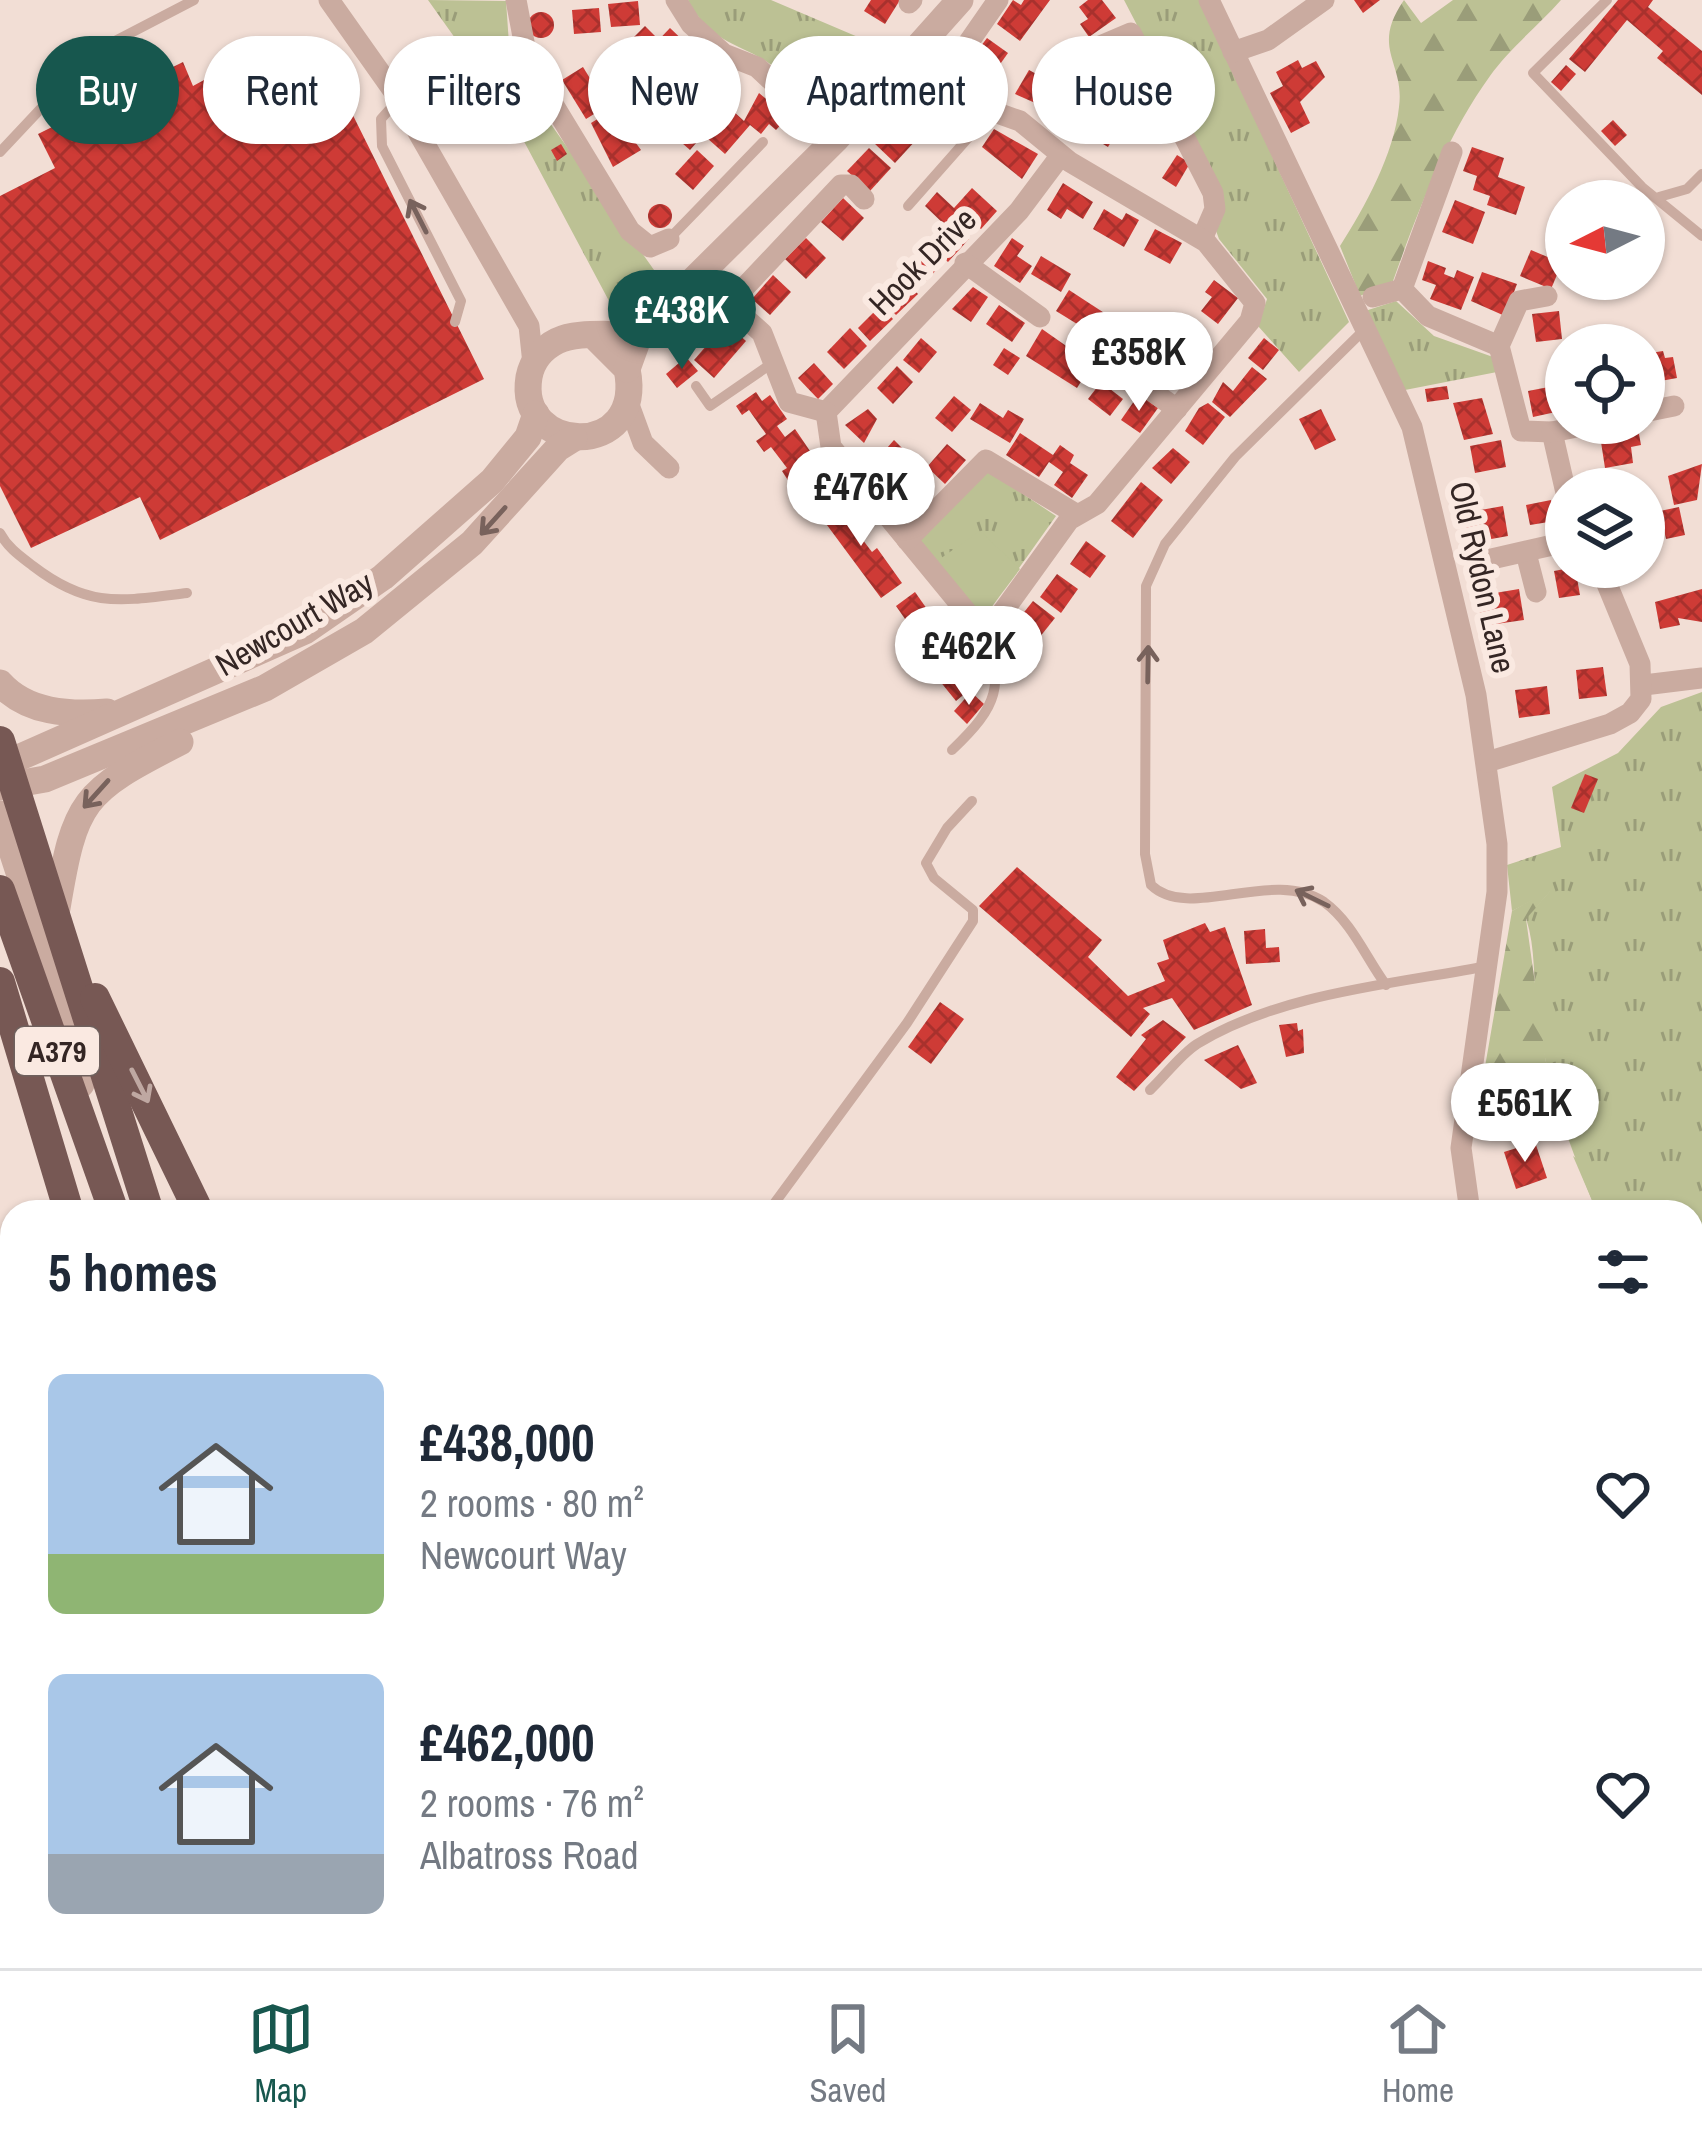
<!DOCTYPE html>
<html lang="en">
<head>
<meta charset="utf-8">
<style>
  :root { --surface:#fff; --page:#f6f6f7; --text:#1f2937; --muted:#747a83; --line:#e0e1e3; --accent:#17574e }
  body { margin:0; font-family:"Archivo Narrow",sans-serif; background:var(--page); color:var(--text); height:100vh; display:flex; flex-direction:column; font-size:45px; white-space:nowrap }
  * { box-sizing:border-box; margin:0 }
  p { font-size:39px; color:var(--muted) }
  .icon { flex:none; width:66px; height:66px; fill:none; stroke:currentColor; stroke-width:2; stroke-linecap:round; stroke-linejoin:round }
  .map { position:relative; flex:1; overflow:hidden }
  .drawer { position:absolute; left:0px; top:1200px; width:1704px; height:768px; display:flex; flex-direction:column; background:var(--surface); border-radius:36px 36px 0 0; box-shadow:0 3px 9px #0004 }
  .drawer>* { flex:none }
  .hud { position:absolute; left:36px; top:36px; width:1632px; height:108px; display:flex; gap:24px }
  .needle { width:78px; rotate:264deg }
  .fabs { position:absolute; left:1545px; top:180px; display:grid; gap:24px }
  .fabs a { display:grid; place-items:center; width:120px; height:120px; border-radius:50%; background:var(--surface); box-shadow:0 3px 9px #0004; font-size:60px }
  .price { position:absolute; translate:-50% -102px; padding:0 27px; border-radius:42px; background:#fff; color:#222; font-size:39px; line-height:78px; filter:drop-shadow(0 3px 6px #0008) }
  .price::after { content:''; position:absolute; left:50%; top:72px; width:36px; height:27px; margin-left:-18px; background:inherit; clip-path:polygon(0 0,100% 0,50% 100%) }
  .price.current { background:var(--accent); color:#fff }
  ul { padding:0; list-style:none }
  li { display:flex; align-items:center; gap:36px; height:300px; padding:0 48px }
  li span { display:grid; place-items:center; flex:none; width:336px; height:240px; border-radius:18px; color:#555 }
  li>.icon { margin-inline-start:auto }
  span .icon { width:144px; height:144px; fill:#fffc; stroke-width:1 }
  li b { font-size:51px }
  h2 { display:flex; justify-content:space-between; align-items:center; height:144px; padding:0 48px; font-size:51px }
  .pill { padding:0 42px; border-radius:54px; background:var(--surface); box-shadow:0 3px 9px #0004; font-size:42px; line-height:108px }
  .pill.current { background:var(--accent); color:#fff }
  .menu { display:flex; justify-content:space-around; align-items:center; height:168px; border-top:3px solid var(--line); background:var(--surface); font-size:33px; color:var(--muted) }
  .menu a { display:grid; justify-items:center; gap:6px }
  .menu .current { color:var(--accent) }
  .map>svg:first-child { display:block }
  .grass { fill:url(#grass-tufts) }
  .forest { fill:url(#forest-firs) }
  .park { fill:#bcc194 }
  .building { fill:url(#building-cross-hatch) }
  .lines { fill:none; stroke-linecap:round; stroke-linejoin:round }
  .service { stroke:#caaba0; stroke-width:10 }
  .minor { stroke:#caaba0; stroke-width:21 }
  .tertiary { stroke:#caaba0; stroke-width:27 }
  .primary { stroke:#775854; stroke-width:30 }
  .oneway { stroke:#78625c }
  .oneway2 { stroke:#bfa8a2 }
  .labels { text-anchor:middle; dominant-baseline:central; stroke-width:12; stroke-linejoin:round; paint-order:stroke }
  .shield { fill:#fae9e1; stroke:#6f605d; stroke-width:3 }
  .shield-label { font-size:30px; font-weight:bold; fill:#342624 }
  .street-label { font-size:33px; fill:#342624; stroke:#fae9e1 }
</style>
</head>
<body>
<div class="map">
<svg width="1702" height="1968" viewBox="0 0 1702 1968">
  <defs>
    <pattern id="grass-tufts" width="24" height="20" patternUnits="userSpaceOnUse" patternTransform="scale(3)"><rect width="24" height="20" fill="#bcc194"/><path d="M3 7l-1-3M5 7V3M7 7l1-3M15 17l-1-3M17 17v-4M19 17l1-3" fill="none" stroke="#9a9d79"/></pattern>
    <pattern id="forest-firs" width="22" height="20" patternUnits="userSpaceOnUse" patternTransform="scale(3)"><rect width="22" height="20" fill="#bcc194"/><path d="M5 1l3.5 6h-7zM16 11l3.5 6h-7z" fill="#9a9d79"/></pattern>
    <pattern id="building-cross-hatch" width="8" height="8" patternUnits="userSpaceOnUse" patternTransform="scale(3)"><rect width="8" height="8" fill="#ce3b36"/><path d="M0 0l8 8M0 8l8-8" fill="none" stroke="#a8312d"/></pattern>
  </defs>
  <rect width="100%" height="100%" fill="#f2ded5"/>
  <g class="grass">
    <path d="M428 0 506 1 510 58 521 82 659 277 633 295 609 301 511 117Z"/>
    <path d="M688 0H771L865 40 884 57 828 113C808 103 794 83 777 69 741 41 712 47 688 0Z"/>
    <path d="M1124 0H1200L1349 322 1299 372 1258 326 1267 299 1219 239 1151 52Z"/>
    <path d="M1396 301 1434 336 1493 357 1497 372 1405 390 1365 311Z"/>
    <path d="M984 468 1056 516 990 609 967 607 916 538Z"/>
    <path d="M1702 692V1478L1692 1438V1212H1597C1570 1148 1546 1082 1537 1012 1533 980 1536 949 1526 918L1550 891 1512 911 1507 865 1561 847 1552 787 1618 753 1661 707Z"/>
  </g>
  <g class="forest">
    <path d="M1404 0 1421 23 1453 0H1561C1539 25 1509 49 1490 76 1446 137 1418 211 1393 281L1360 296 1340 246C1365 207 1394 154 1399 107 1405 62 1370 49 1404 0Z"/>
    <path d="M1554 887 1526 919 1550 1091 1473 1136 1512 911Z"/>
    <path d="M1573 1156 1616 1189 1632 1212H1597Z"/>
    <path d="M12 1485V1716L0 1715V1505Z"/>
    <path d="M405 1956H732L746 1968H408Z"/>
  </g>
  <path class="park" d="M980 531 1020 569 990 609 967 607 934 563Z"/>
  <g class="building">
    <path d="M871 0H900L885 24 864 11Z"/>
    <path d="M1013 0 1021 5 1024 0H1050L1020 41 997 24Z"/>
    <path d="M1088 0H1102L1116 18 1089 37 1080 24 1088 19 1079 7Z"/>
    <path d="M1354 0H1380L1363 13Z"/>
    <path d="M1618 0H1653L1648 7 1702 51V95L1657 58 1663 51 1627 20 1585 72 1569 59Z"/>
    <path d="M638 1 640 25 611 27 608 4Z"/>
    <path d="M599 8 601 32 574 34 572 10Z"/>
    <circle cx="541" cy="25" r="13"/>
    <path d="M645 26 657 38 642 55 629 42Z"/>
    <path d="M670 28 714 70 705 79 727 99 713 114 648 51Z"/>
    <path d="M987 38 1008 53 991 77 969 62Z"/>
    <path d="M1084 44 1090 59 1073 66 1067 52Z"/>
    <path d="M1131 49 1143 78 1126 85 1114 56Z"/>
    <path d="M323 55 484 379 160 540 140 497 31 548 0 486V196L55 168 38 134 183 62 193 86 204 80 216 109Z"/>
    <path d="M1298 60 1302 68 1316 61 1325 77 1300 102 1310 123 1291 133 1270 93 1283 86 1276 72Z"/>
    <path d="M1566 65 1576 74 1561 91 1551 82Z"/>
    <path d="M583 67 607 106 586 119 562 80Z"/>
    <path d="M1029 70 1055 84 1042 106 1015 94Z"/>
    <path d="M759 93 788 117 776 130 769 124 761 134 750 125 725 154 707 138 732 110 744 121Z"/>
    <path d="M922 93 943 112 921 137 900 118Z"/>
    <path d="M1069 93 1091 108 1075 132 1055 113Z"/>
    <path d="M1144 104 1157 137 1139 144 1126 110Z"/>
    <path d="M612 110 641 150 613 167 591 123Z"/>
    <path d="M1096 110 1121 125 1108 147 1083 132Z"/>
    <path d="M688 120 704 134 690 150 674 136Z"/>
    <path d="M895 120 917 139 895 163 874 143Z"/>
    <path d="M1613 120 1627 135 1615 146 1601 131Z"/>
    <path d="M994 129 1038 154 1022 179 982 147Z"/>
    <path d="M561 144 567 154 557 161 551 150Z"/>
    <path d="M1472 147 1504 158 1498 177 1525 187 1516 215 1487 205 1490 196 1473 190 1477 176 1463 171Z"/>
    <path d="M869 148 891 168 870 191 847 171Z"/>
    <path d="M697 150 714 166 693 190 675 174Z"/>
    <path d="M1177 155 1190 163 1176 187 1162 178Z"/>
    <path d="M1063 183 1093 202 1083 219 1067 209 1061 219 1047 210Z"/>
    <path d="M972 188 997 211 981 229 966 216 956 227 969 239 948 262 931 247 948 228 925 206 937 192 954 208Z"/>
    <path d="M843 198 864 218 843 241 821 222Z"/>
    <path d="M1455 200 1485 212 1473 244 1442 232Z"/>
    <circle cx="660" cy="216" r="12"/>
    <path d="M1104 209 1122 220 1126 213 1139 220 1124 247 1093 229Z"/>
    <path d="M1155 229 1182 243 1170 264 1144 250Z"/>
    <path d="M806 238 826 258 806 279 785 259Z"/>
    <path d="M1012 238 1024 246 1017 256 1032 266 1020 283 994 266Z"/>
    <path d="M925 248 942 264 921 286 904 269Z"/>
    <path d="M1531 250 1562 263 1551 289 1520 276Z"/>
    <path d="M1041 256 1071 274 1061 292 1031 274Z"/>
    <path d="M1428 261 1446 268 1444 274 1454 278 1457 270 1474 277 1461 310 1430 299 1436 285 1422 280Z"/>
    <path d="M1482 272 1517 284 1505 316 1471 301Z"/>
    <path d="M773 275 791 292 770 315 752 299Z"/>
    <path d="M902 277 918 294 896 315 880 298Z"/>
    <path d="M1214 280 1238 298 1218 324 1201 311 1212 297 1205 292Z"/>
    <path d="M973 287 988 297 971 322 952 309Z"/>
    <path d="M1069 290 1115 320 1103 340 1056 311Z"/>
    <path d="M999 305 1025 323 1012 342 986 324Z"/>
    <path d="M880 306 893 319 870 341 858 328Z"/>
    <path d="M1559 311 1562 339 1536 342 1532 314Z"/>
    <path d="M1132 314 1155 329 1136 356 1117 336Z"/>
    <path d="M726 323 746 341 714 378 694 360Z"/>
    <path d="M850 328 867 346 844 369 827 352Z"/>
    <path d="M1042 329 1092 364 1077 388 1026 356Z"/>
    <path d="M921 338 937 352 919 373 903 360Z"/>
    <path d="M1264 338 1279 350 1263 370 1248 358Z"/>
    <path d="M1004 348 1020 358 1008 375 993 365Z"/>
    <path d="M1663 351 1665 358 1673 357 1677 378 1644 384V354Z"/>
    <path d="M1189 352 1201 361 1180 388 1156 370 1169 353 1181 362Z"/>
    <path d="M686 357 698 371 677 388 666 374Z"/>
    <path d="M814 363 833 384 818 399 798 378Z"/>
    <path d="M897 366 913 382 893 404 877 388Z"/>
    <path d="M1252 367 1267 379 1230 417 1212 402 1223 382 1233 391Z"/>
    <path d="M1101 382 1123 399 1110 416 1088 399Z"/>
    <path d="M1559 385 1565 410 1533 417 1528 391Z"/>
    <path d="M1447 386 1449 399 1427 402 1425 389Z"/>
    <path d="M756 392 762 401 770 395 787 419 777 426 785 437 795 429 810 451 802 457 809 467 816 461 842 496 820 513 794 478 789 482 782 471 787 468 771 447 764 452 756 441 766 434 749 410 742 415 736 406Z"/>
    <path d="M1139 394 1158 408 1140 433 1121 420Z"/>
    <path d="M954 396 971 410 952 432 935 418Z"/>
    <path d="M1482 398 1493 434 1464 440 1453 403Z"/>
    <path d="M980 403 1003 418 1008 410 1024 419 1010 443 970 419Z"/>
    <path d="M1208 403 1225 417 1203 445 1185 431 1199 408Z"/>
    <path d="M868 409 877 419 864 443 845 425Z"/>
    <path d="M1321 409 1336 440 1315 450 1299 419Z"/>
    <path d="M1637 423 1641 445 1631 447 1633 463 1605 468 1599 429Z"/>
    <path d="M1020 433 1053 455 1060 445 1074 455 1070 463 1088 475 1072 498 1054 485 1063 472 1049 462 1039 477 1006 455Z"/>
    <path d="M894 440 902 448 888 464 880 456Z"/>
    <path d="M1501 440 1506 467 1475 473 1470 446Z"/>
    <path d="M947 444 966 460 945 484 927 467Z"/>
    <path d="M1173 448 1190 462 1171 484 1152 468Z"/>
    <path d="M1702 464 1697 500 1674 505 1668 476Z"/>
    <path d="M1601 470 1604 488 1586 489 1584 473Z"/>
    <path d="M915 480 931 494 912 521 891 501Z"/>
    <path d="M1141 482 1163 500 1133 538 1111 521Z"/>
    <path d="M844 500 864 526 856 531 872 552 877 548 902 583 881 598 821 517Z"/>
    <path d="M1551 500 1555 521 1530 525 1526 505Z"/>
    <path d="M1503 506 1508 536 1469 543 1464 513Z"/>
    <path d="M1679 507 1685 535 1666 539 1660 511Z"/>
    <path d="M1086 541 1106 556 1090 578 1070 564Z"/>
    <path d="M1575 567 1580 595 1559 598 1554 571Z"/>
    <path d="M1057 574 1078 589 1061 613 1040 597Z"/>
    <path d="M1519 589 1524 620 1482 626 1477 596Z"/>
    <path d="M1702 589V622L1678 618 1680 625 1660 629 1655 602Z"/>
    <path d="M915 592 946 636 926 649 896 606Z"/>
    <path d="M1033 601 1055 618 1023 658 1001 641Z"/>
    <path d="M940 645 958 668 963 663 979 682 956 701 922 659Z"/>
    <path d="M1603 667 1607 696 1579 699 1576 670Z"/>
    <path d="M1547 686 1550 714 1519 718 1515 690Z"/>
    <path d="M971 692 984 704 967 724 954 711Z"/>
    <path d="M1585 774 1598 779 1584 813 1571 808Z"/>
    <path d="M1017 867 1102 940 1088 957 1128 996 1165 981 1157 963 1169 959 1163 940 1205 923 1210 932 1225 927 1252 1005 1194 1030 1172 998 1143 1008 1150 1014 1131 1037 979 906Z"/>
    <path d="M1265 929 1266 948 1279 947 1280 962 1246 964 1244 931Z"/>
    <path d="M940 1002 964 1019 931 1064 908 1047Z"/>
    <path d="M1163 1020 1186 1037 1134 1091 1116 1077 1146 1039 1141 1035Z"/>
    <path d="M1297 1023 1298 1031 1303 1029 1304 1053 1286 1057 1279 1025Z"/>
    <path d="M1238 1045 1257 1083 1241 1089 1204 1060Z"/>
    <path d="M1535 1142 1547 1178 1516 1189 1504 1152Z"/>
    <path d="M1692 1816 1702 1831V1867L1693 1871Z"/>
  </g>
  <g class="lines">
    <g class="service">
      <path d="M1607 0 1533 73 1642 187 1702 236"/>
      <path d="M398 100 381 119 382 146 461 301 455 322"/>
      <path d="M0 152 94 52 194 0"/>
      <path d="M1659 197 1687 189 1702 174"/>
      <path d="M908 206 991 112"/>
      <path d="M669 239 763 142"/>
      <path d="M1365 329 1235 457 1165 544 1146 586 1145 854 1151 885C1189 922 1272 867 1324 902 1352 922 1366 958 1386 985"/>
      <path d="M696 386 710 406 774 362"/>
      <path d="M0 533C8 548 20 556 33 566 89 609 121 601 187 593"/>
      <path d="M952 750C999 705 1004 687 985 625"/>
      <path d="M1150 1090C1165 1076 1180 1055 1197 1044 1280 993 1395 984 1488 966"/>
      <path d="M768 1212 907 1023 973 921V910L934 878 926 863 947 828 972 801"/>
    </g>
    <g class="minor">
      <path d="M329 0 399 99 529 326 533 364"/>
      <path d="M516 0 528 63 630 231 650 247 669 239"/>
      <path d="M676 0 691 24 724 54 757 67 835 140"/>
      <path d="M1209 0 1412 427 1476 695 1497 844V892L1461 1148 1470 1212"/>
      <path d="M909 3 912 0"/>
      <path d="M1091 50 1131 33 1213 193 1215 209 1202 239"/>
      <path d="M1233 52 1268 40 1324 0"/>
      <path d="M907 63 941 93 1020 121 1070 162 1206 242 1255 303 1250 321 1097 504 1069 520 999 617 978 626 831 447 826 412 1019 211 1061 155"/>
      <path d="M941 93 955 62 998 0"/>
      <path d="M965 263 1040 317"/>
      <path d="M1402 289 1428 316 1499 346"/>
      <path d="M1547 296 1519 301 1499 346 1521 431 1552 432 1566 493"/>
      <path d="M1373 297 1402 289 1452 152"/>
      <path d="M728 303 762 333 789 402 826 412"/>
      <path d="M707 327 841 185H851L864 199"/>
      <path d="M1084 343 1177 409"/>
      <path d="M628 402 643 443 669 468"/>
      <path d="M1644 412 1674 406"/>
      <path d="M1552 432 1596 423"/>
      <path d="M907 540 986 460 1076 514"/>
      <path d="M1526 553 1536 592"/>
      <path d="M1474 563 1566 542"/>
      <path d="M1644 685 1702 678"/>
      <path d="M1487 762 1610 724 1630 713 1641 699 1640 664 1600 567"/>
      <path d="M1681 1956 1690 1968"/>
    </g>
    <g class="tertiary">
      <path d="M597 339 627 369C646 461 516 455 529 377 532 361 543 348 557 341 579 330 615 337 640 333"/>
      <path d="M627 369 640 333 835 140 960 0"/>
      <path d="M0 683C27 713 69 715 107 712"/>
      <path d="M0 779 9 762 305 631 383 577 492 481 528 437 536 414"/>
      <path d="M0 787 45 779 265 688 364 631 472 543 558 448 574 438"/>
      <path d="M0 814 56 986 81 1084"/>
      <path d="M57 908C75 800 82 792 180 742"/>
    </g>
    <g class="primary">
      <path d="M0 741 149 1212"/>
      <path d="M0 890 114 1212"/>
      <path d="M0 982 69 1212"/>
      <path d="M95 998 199 1212"/>
      <path d="M0 1486 12 1466"/>
      <path d="M0 1748 12 1749"/>
      <path d="M0 1787 12 1789"/>
      <path d="M344 1956 348 1968"/>
      <path d="M375 1956 379 1968"/>
      <path d="M850 1956 864 1968"/>
      <path d="M1027 1956 1051 1968"/>
      <path d="M1117 1956 1139 1968"/>
    </g>
  </g>
  <defs><path id="oneway-shaft" d="M-6 0H5M1.5-3L5.5 0L1.5 3" fill="none" stroke-width="1.6" stroke-linecap="round" stroke-linejoin="round" transform="scale(3)"/></defs>
  <g class="oneway">
    <use href="#oneway-shaft" transform="translate(418 216) rotate(-117)"/>
    <use href="#oneway-shaft" transform="translate(493 521) rotate(132)"/>
    <use href="#oneway-shaft" transform="translate(1148 664) rotate(-89)"/>
    <use href="#oneway-shaft" transform="translate(96 794) rotate(132)"/>
    <use href="#oneway-shaft" transform="translate(1312 898) rotate(-154)"/>
  </g>
  <use class="oneway2" href="#oneway-shaft" transform="translate(140 1086) rotate(63)"/>
  <g class="labels">
    <rect class="shield" x="15" y="1027" width="84" height="48" rx="9"/>
    <g class="shield-label">
      <text x="57" y="1051">A379</text>
    </g>
    <g class="street-label">
      <text transform="translate(922 261) rotate(-45)">Hook Drive</text>
      <text transform="translate(1483 577) rotate(77)">Old Rydon Lane</text>
      <text transform="translate(294 623) rotate(-30)">Newcourt Way</text>
    </g>
  </g>
</svg>
<div class="fabs">
<a><svg class="needle" viewBox="-14 -14 28 28"><path d="M0-13l5 13h-10z" fill="#e53935"/><path d="M0 13l5-13h-10z" fill="#747a83"/></svg></a>
<a><svg class="icon" aria-label="locate" viewBox="0 0 24 24"><circle cx="12" cy="12" r="6"/><path d="M12 2v4M12 18v4M2 12h4M18 12h4"/></svg></a>
<a><svg class="icon" aria-label="layers" viewBox="0 0 24 24"><path d="M12 4l9 5-9 5-9-5zM3 14l9 5 9-5"/></svg></a>
</div>
<b class="price current" style="left:682px;top:372px">£438K</b>
<b class="price" style="left:1139px;top:414px">£358K</b>
<b class="price" style="left:861px;top:549px">£476K</b>
<b class="price" style="left:969px;top:708px">£462K</b>
<b class="price" style="left:1525px;top:1165px">£561K</b>
<div class="hud">
<a class="pill current">Buy</a>
<a class="pill">Rent</a>
<a class="pill">Filters</a>
<a class="pill">New</a>
<a class="pill">Apartment</a>
<a class="pill">House</a>
</div>
<section class="drawer">
<h2>5 homes<svg class="icon" aria-label="filters" viewBox="0 0 24 24"><path d="M4 7h16M4 17h16"/><circle cx="9" cy="7" r="2"/><circle cx="15" cy="17" r="2"/></svg></h2>
<ul>
<li><span style="background:linear-gradient(#a9c7e8 75%,#8fb573 0)"><svg class="icon" aria-label="home" viewBox="0 0 24 24"><path d="M3 11l9-7 9 7M6 9v11h12V9"/></svg></span><div><b>£438,000</b><p>2 rooms · 80 m²</p><p>Newcourt Way</p></div><svg class="icon" aria-label="heart" viewBox="0 0 24 24"><path d="M12 20l-8-8c-3-5 5-10 8-4 3-6 11-1 8 4z"/></svg></li>
<li><span style="background:linear-gradient(#a9c7e8 75%,#9aa5b1 0)"><svg class="icon" aria-label="home" viewBox="0 0 24 24"><path d="M3 11l9-7 9 7M6 9v11h12V9"/></svg></span><div><b>£462,000</b><p>2 rooms · 76 m²</p><p>Albatross Road</p></div><svg class="icon" aria-label="heart" viewBox="0 0 24 24"><path d="M12 20l-8-8c-3-5 5-10 8-4 3-6 11-1 8 4z"/></svg></li>
</ul>
</section>
</div>
<nav class="menu">
<a class="current"><svg class="icon" aria-label="map" viewBox="0 0 24 24"><path d="M3 6l6-2 6 2 6-2v14l-6 2-6-2-6 2zM9 4v14M15 6v14"/></svg>Map</a>
<a><svg class="icon" aria-label="saved" viewBox="0 0 24 24"><path d="M7 4h10v16l-5-4-5 4z"/></svg>Saved</a>
<a><svg class="icon" aria-label="home" viewBox="0 0 24 24"><path d="M3 11l9-7 9 7M6 9v11h12V9"/></svg>Home</a>
</nav>
</body>
</html>
